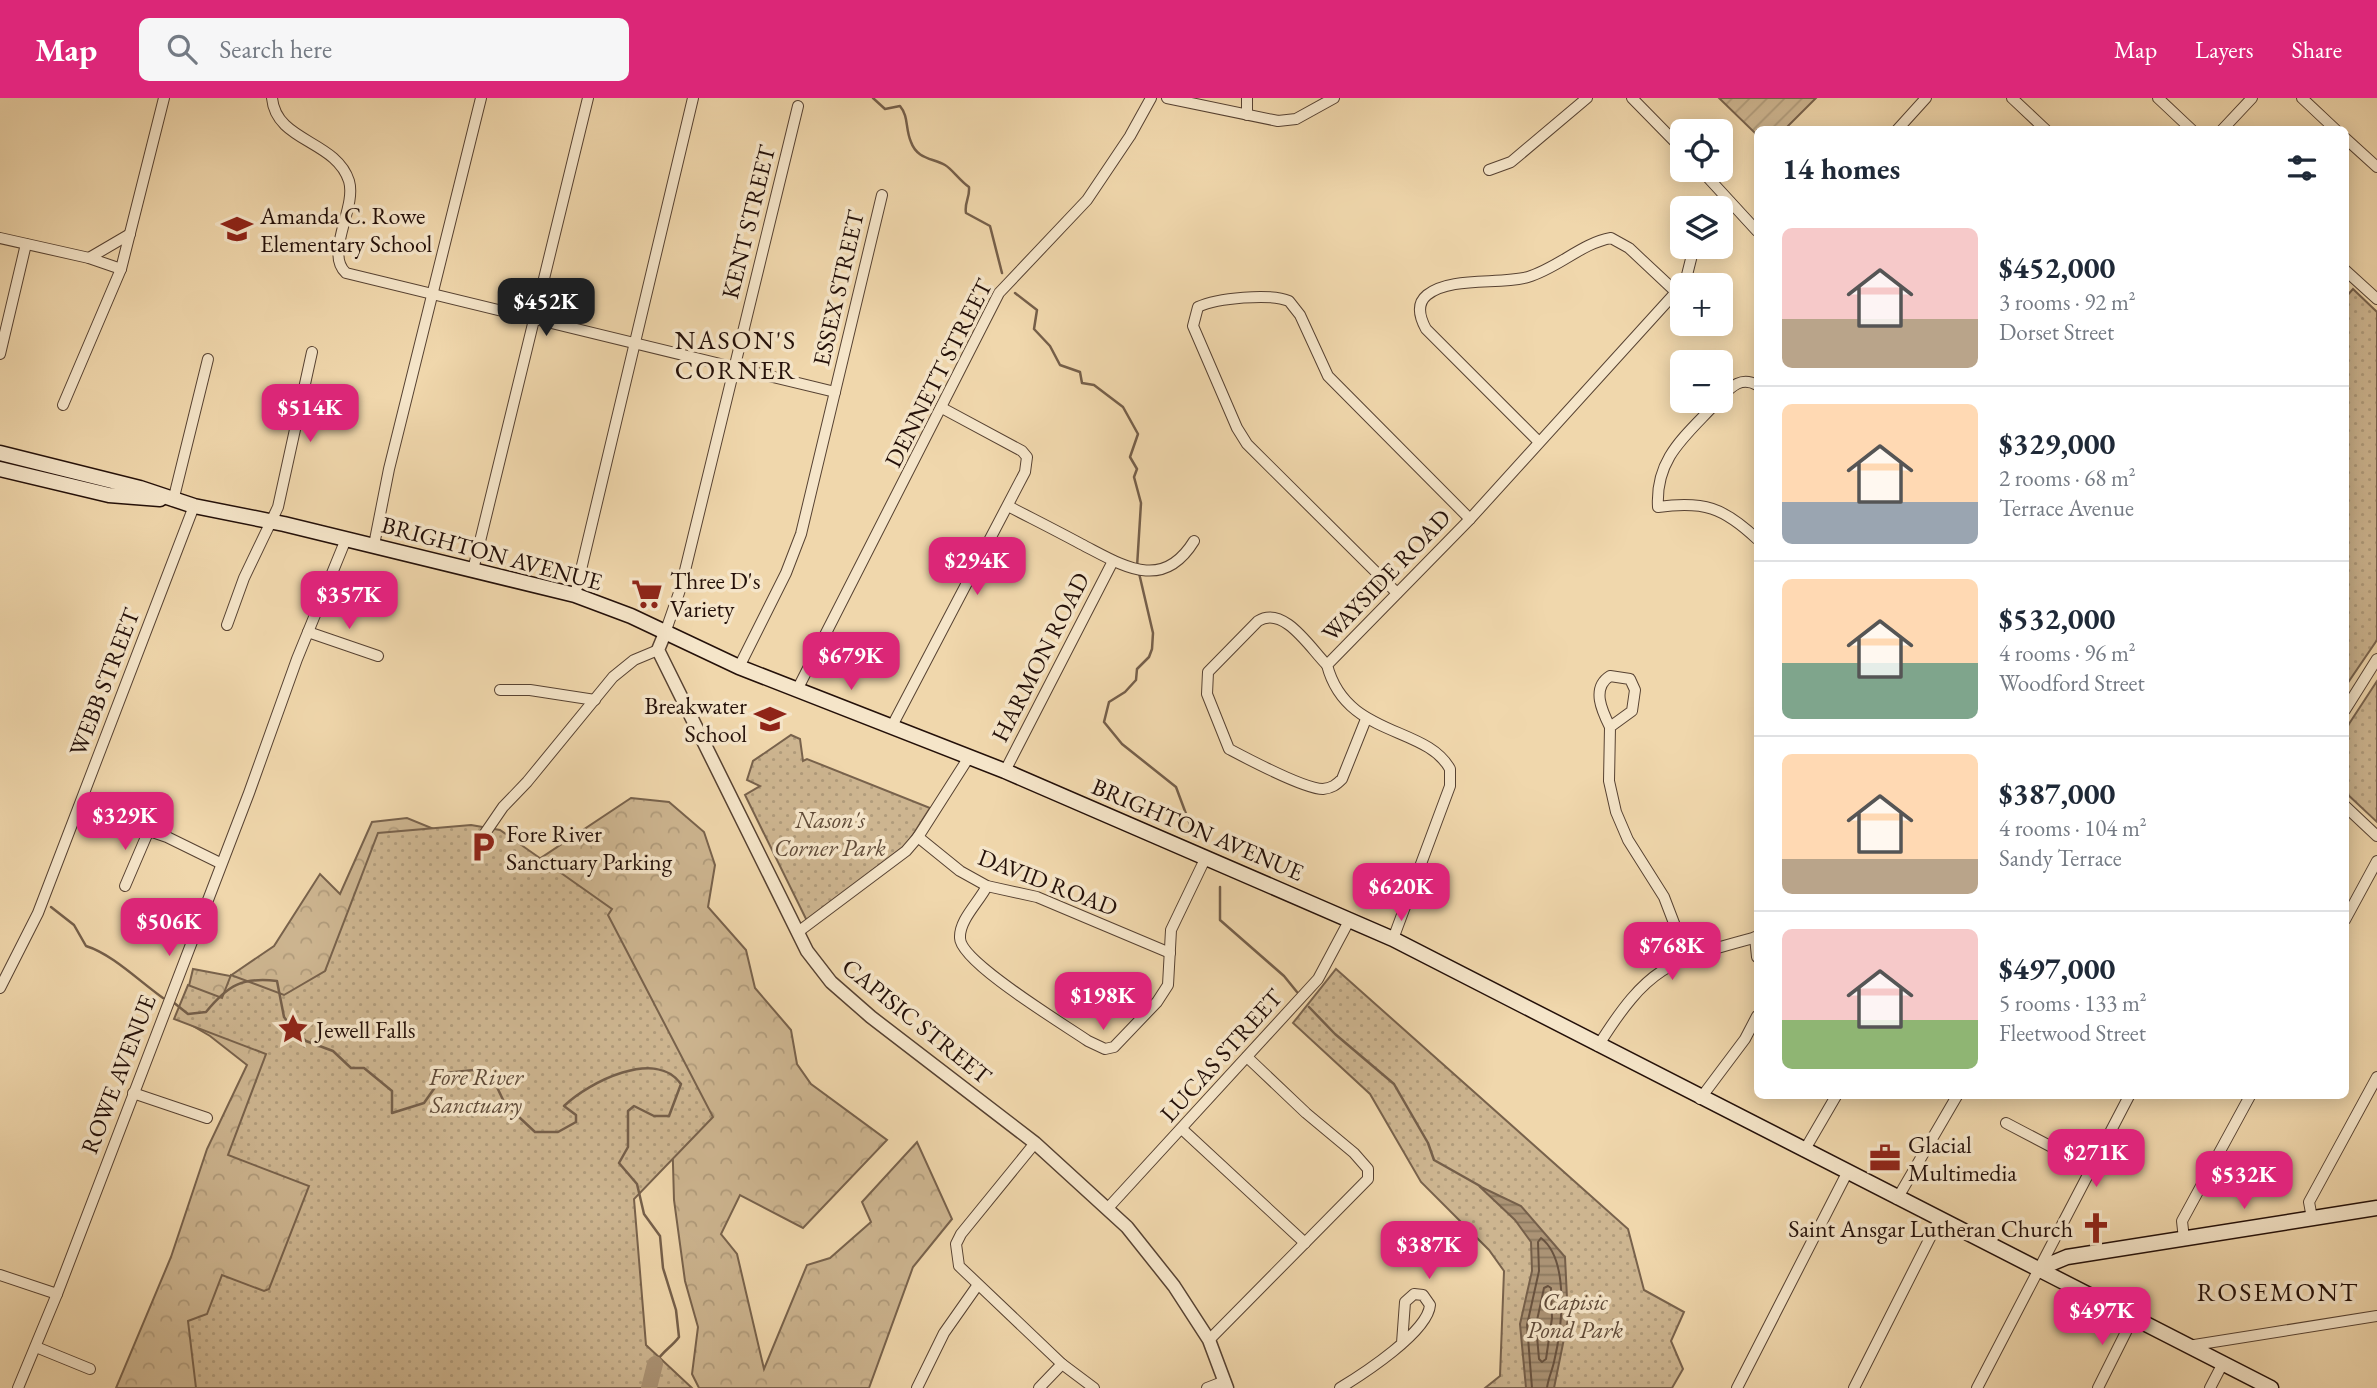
<!DOCTYPE html>
<html lang="en">
<head>
<meta charset="utf-8">
<style>
  :root { --surface:#fff; --page:#f6f6f7; --text:#1f2937; --muted:#747a83; --line:#e0e1e3; --accent:#db2777 }
  body { margin:0; font-family:"EB Garamond",serif; background:var(--page); color:var(--text); height:100vh; display:flex; flex-direction:column; font-size:26px; white-space:nowrap }
  * { box-sizing:border-box; margin:0 }
  p { font-size:23px; color:var(--muted) }
  .icon { flex:none; width:38px; height:38px; fill:none; stroke:currentColor; stroke-width:2; stroke-linecap:round; stroke-linejoin:round }
  .map { position:relative; flex:1; overflow:hidden }
  .sheet { position:absolute; left:1754px; top:28px; width:595px; height:973px; display:flex; flex-direction:column; background:var(--surface); border-radius:10px; box-shadow:0 4px 18px #0003 }
  .sheet>* { flex:none }
  .controls { position:absolute; left:1670px; top:21px; display:grid; gap:14px }
  .controls a { display:grid; place-items:center; width:63px; height:63px; border-radius:10px; background:var(--surface); box-shadow:0 4px 18px #0003; font-size:35px }
  .price { position:absolute; translate:-50% -60px; padding:0 16px; border-radius:14px; background:var(--accent); color:#fff; font-size:23px; line-height:46px; filter:drop-shadow(0 2px 4px #0008) }
  .price::after { content:''; position:absolute; left:50%; top:42px; width:21px; height:16px; margin-left:-10px; background:inherit; clip-path:polygon(0 0,100% 0,50% 100%) }
  .price.selected { background:#222; color:#fff }
  ul { padding:0; list-style:none }
  li { display:flex; align-items:center; gap:21px; height:175px; padding:0 28px }
  li+li { border-top:2px solid var(--line) }
  li span { display:grid; place-items:center; flex:none; width:196px; height:140px; border-radius:10px; color:#555 }
  li>.icon { margin-inline-start:auto }
  span .icon { width:84px; height:84px; fill:#fffc; stroke-width:1 }
  li b { font-size:30px }
  h2 { display:flex; justify-content:space-between; align-items:center; height:84px; padding:0 28px; font-size:30px }
  header { display:flex; align-items:center; gap:42px; box-sizing:border-box; height:98px; padding:0 35px; background:var(--accent); color:#fff }
  header strong { font-size:33px }
  nav { display:flex; gap:38px; margin-inline-start:auto; font-size:24px }
  .search { width:490px; height:63px; background:var(--page); display:flex; align-items:center; gap:18px; box-sizing:border-box; padding:0 24px; border-radius:10px; color:var(--muted); font-size:26px }
  .map>svg:first-child { display:block }
  .forest { fill:url(#forest-crowns); stroke:#78624c; stroke-width:2 }
  .park { fill:url(#park-dots); stroke:#78624c; stroke-width:2 }
  .garden { fill:url(#garden-furrows); stroke:#78624c; stroke-width:2 }
  .water { fill:url(#water-rules); stroke:#755f4a; stroke-width:2 }
  .lines { fill:none; stroke-linecap:round; stroke-linejoin:round }
  .shore { stroke:#68523f; stroke-width:2 }
  .stream { stroke:#755f4a; stroke-width:2.5 }
  .river { stroke:#ab9375; stroke-width:16 }
  .minor-casing { stroke:#574232; stroke-width:12 }
  .tertiary-casing { stroke:#574232; stroke-width:15 }
  .secondary-casing { stroke:#241009; stroke-width:17 }
  .minor { stroke:#f5e5c9; stroke-width:10 }
  .tertiary { stroke:#f5e5c9; stroke-width:12 }
  .secondary { stroke:#f5e5c9; stroke-width:14 }
  .labels { text-anchor:middle; dominant-baseline:central; stroke-width:7; stroke-linejoin:round; paint-order:stroke }
  .poi-label { font-size:24px; fill:#241009; stroke:#f5e5c9; text-anchor:start }
  .street-label { font-size:24px; fill:#241009; stroke:#f5e5c9 }
  .park-label { font-size:24px; font-style:italic; fill:#5f4a38; stroke:#f5e5c9 }
  .neighbourhood-label { font-size:26px; letter-spacing:2px; fill:#241009; stroke:#f5e5c9 }
</style>
</head>
<body>
<header>
<strong>Map</strong>
<div class="search"><svg class="icon" aria-label="search" viewBox="0 0 24 24"><circle cx="10" cy="10" r="6"/><path d="M15 15l6 6"/></svg>Search here</div>
<nav><a>Map</a><a>Layers</a><a>Share</a></nav>
</header>
<div class="map">
<svg width="2377" height="1290" viewBox="0 0 2377 1290">
  <defs>
    <pattern id="forest-crowns" width="20" height="18" patternUnits="userSpaceOnUse" patternTransform="scale(1.75)"><rect width="20" height="18" fill="#cdb590"/><path d="M2 6a3 3 0 1 1 6 0M12 15a3 3 0 1 1 6 0" fill="none" stroke="#b09b7b"/></pattern>
    <pattern id="park-dots" width="8" height="8" patternUnits="userSpaceOnUse" patternTransform="scale(1.75)"><rect width="8" height="8" fill="#cdb590"/><path d="M2 2h.1M6 6h.1" fill="none" stroke="#b09b7b" stroke-width="1.8" stroke-linecap="round"/></pattern>
    <pattern id="garden-furrows" width="10" height="10" patternUnits="userSpaceOnUse" patternTransform="scale(1.75)"><rect width="10" height="10" fill="#cdb590"/><path d="M-1 1l2-2M0 10L10 0M9 11l2-2" fill="none" stroke="#b09b7b"/></pattern>
    <pattern id="water-rules" width="6" height="5" patternUnits="userSpaceOnUse" patternTransform="scale(1.75)"><rect width="6" height="5" fill="#ab9375"/><path d="M0 2.5h6" fill="none" stroke="#8b775e"/></pattern>
  </defs>
  <rect width="100%" height="100%" fill="#f0d7ac"/>
  <filter id="stains"><feTurbulence type="fractalNoise" baseFrequency=".00286" numOctaves="4"/><feColorMatrix values="0 0 0 0 .2 0 0 0 0 .09 0 0 0 0 .02 0 0 0 .5 -.17"/></filter>
  <radialGradient id="worn" r=".72"><stop offset=".6" stop-color="#630" stop-opacity="0"/><stop offset="1" stop-color="#630" stop-opacity=".3"/></radialGradient>
  <path class="forest" d="M631 700 669 704 704 734 715 767 708 809 746 852 755 890 791 932 797 966 811 986 887 1042 803 1130 740 1097 721 1136 737 1156 764 1271 807 1167 830 1160 871 1124 862 1104 917 1044 952 1121 913 1169 869 1290H699L692 1276 698 1229 685 1183 674 1102 672 1032 650 948 581 1290H116L171 1159 207 1051 247 967 210 938 181 921 193 871 230 878 274 848 320 776 340 796 372 724 407 720 527 769Z"/>
  <g class="park">
    <path d="M2353 191 2377 214V542L2345 589V200Z"/>
    <path d="M2377 583V724L2345 694V632Z"/>
    <path d="M791 637 800 641 803 663 807 661 930 710 907 746 807 823 745 697 760 688 747 682 753 663Z"/>
    <path d="M471 727 500 732 612 811 608 817 713 1019 634 1101 646 1247 692 1290H196L188 1223 207 1216 222 1177 264 1193 269 1191 309 1088 228 1057 266 956 174 921 188 887 222 900 231 877 284 897 325 873 378 735Z"/>
    <path d="M1336 871 1628 1131 1644 1192 1684 1214 1671 1243 1683 1271 1672 1290H1485L1500 1278 1504 1173 1489 1152 1421 1084 1370 996 1293 925Z"/>
  </g>
  <path class="garden" d="M1719 0H1816L1785 31 1757 32V37Z"/>
  <path class="water" d="M1479 1088 1521 1108 1565 1159 1568 1221 1554 1290H1526L1520 1226 1532 1173 1531 1144 1515 1122Z"/>
  <g class="lines">
    <g class="shore">
      <path d="M1548 1188 1551 1190 1552 1220 1546 1261 1542 1264 1539 1261 1536 1227 1544 1190Z"/>
      <path d="M1532 1290 1527 1227 1539 1173 1538 1144 1541 1140C1570 1162 1562 1231 1554 1264 1552 1273 1548 1281 1547 1290"/>
    </g>
    <g class="stream">
      <path d="M873 0 885 11 900 8C909 19 905 30 911 44 917 61 932 60 945 67 952 71 960 83 969 89 970 100 964 105 966 115L990 128 1002 175"/>
      <path d="M1015 195 1037 212 1034 231 1050 248 1060 267 1080 274 1082 285 1094 287 1123 309 1138 336 1130 359 1137 371 1134 379 1141 405 1137 469"/>
      <path d="M1139 475 1153 535 1152 551 1149 559 1137 571 1136 582 1125 594 1109 604 1104 624 1122 646 1176 689 1195 740"/>
      <path d="M1220 789V822L1284 878 1297 894"/>
      <path d="M51 809 74 827 86 848C112 856 139 883 163 900"/>
      <path d="M173 904 188 916 206 914C228 887 242 879 277 883L284 919 293 931 306 943 333 953 351 970H364L392 993V1015L424 1005 445 975 474 972 495 985 505 1006 535 1034H558L576 1024V1017L564 1008C589 984 656 950 681 986L669 1018H654L634 1008 628 1013V1049L619 1065 637 1086 644 1116 660 1138 663 1170 676 1212 679 1239C672 1249 661 1254 655 1266"/>
      <path d="M1309 909 1335 936 1394 986 1428 1045 1434 1062 1480 1088"/>
    </g>
    <path class="river" d="M649 1290 655 1266"/>
    <defs>
      <g id="minor">
        <path d="M272 0C276 44 336 42 349 83 357 110 324 155 346 175L835 294"/>
        <path d="M1167 0 1278 23 1296 21 1334 0"/>
        <path d="M1247 0V17"/>
        <path d="M1632 0 1682 51"/>
        <path d="M2012 0 2046 32"/>
        <path d="M2158 0 2192 32"/>
        <path d="M2302 0 2336 32"/>
        <path d="M1897 32 1926 0"/>
        <path d="M2222 32 2252 0"/>
        <path d="M2345 40 2377 69"/>
        <path d="M1489 72 1511 64 1587 0"/>
        <path d="M1701 72 1757 133"/>
        <path d="M1720 113 1730 104"/>
        <path d="M0 140 89 160 121 171"/>
        <path d="M89 160 130 136"/>
        <path d="M2345 172 2377 201"/>
        <path d="M0 256 26 146"/>
        <path d="M1720 300C1731 289 1741 278 1757 287"/>
        <path d="M1718 303C1687 337 1655 359 1658 409 1704 403 1723 409 1757 441"/>
        <path d="M63 307 121 171 164 0"/>
        <path d="M1539 344 1426 231C1420 220 1416 206 1427 197 1450 178 1500 187 1528 179 1558 170 1582 145 1611 140L1629 150 1676 194"/>
        <path d="M173 403 208 261"/>
        <path d="M1008 408C1033 421 1057 433 1081 446 1122 467 1162 495 1194 443"/>
        <path d="M374 447 389 371 481 0"/>
        <path d="M473 472 588 0"/>
        <path d="M1397 495 1247 346 1237 330 1193 228 1198 209C1217 200 1270 195 1289 203L1300 217 1328 278 1470 421"/>
        <path d="M575 497 693 0"/>
        <path d="M227 527 244 480 278 409 312 254"/>
        <path d="M308 534 378 558"/>
        <path d="M665 535 681 489 798 8"/>
        <path d="M1327 567C1310 550 1284 507 1258 523L1208 574 1207 596 1229 651C1248 661 1304 691 1323 691 1332 690 1336 687 1342 681L1366 621"/>
        <path d="M739 569 786 475 801 436 882 97"/>
        <path d="M500 592H530L595 602"/>
        <path d="M797 592 999 195 1087 102 1130 38 1151 0"/>
        <path d="M2345 612 2377 561"/>
        <path d="M892 628 1025 374 1027 359 1022 353 942 310"/>
        <path d="M1610 629C1602 613 1591 590 1610 578L1630 581 1635 592 1632 613 1610 629 1609 683 1616 714 1628 742 1664 799 1687 859"/>
        <path d="M1005 673 1113 463"/>
        <path d="M2345 708 2377 738"/>
        <path d="M79 709 167 739 220 765"/>
        <path d="M918 739 960 773 987 788 1037 799 1170 855"/>
        <path d="M479 744 503 709 527 684 613 579 634 562 658 552"/>
        <path d="M125 788 149 732"/>
        <path d="M987 788C979 804 959 822 960 840 960 864 1065 927 1088 943L1105 951 1114 949 1157 904 1168 887 1171 832 1206 759"/>
        <path d="M2345 822 2377 763"/>
        <path d="M798 834 906 753 918 739 969 659"/>
        <path d="M1755 839 1757 859"/>
        <path d="M1393 841 1450 688V671C1426 627 1346 640 1327 567L1470 421 1676 194 1686 181 1694 149"/>
        <path d="M0 890 38 815 194 408"/>
        <path d="M1598 948C1649 867 1668 863 1757 839"/>
        <path d="M133 995 207 1020"/>
        <path d="M1700 1001 1745 941 1757 918"/>
        <path d="M2006 1025 2090 1069"/>
        <path d="M1183 1032 1305 1145"/>
        <path d="M1035 1045 961 1136 956 1146 959 1168 1062 1266 1094 1290"/>
        <path d="M1804 1053 1836 998"/>
        <path d="M1897 1101 1957 998"/>
        <path d="M1108 1110 1318 881 1350 821"/>
        <path d="M2312 1120 2309 1104 2377 979"/>
        <path d="M2184 1141 2182 1123 2250 998"/>
        <path d="M0 1177 57 1196"/>
        <path d="M1209 1242 1368 1081V1071L1354 1055 1306 1015 1247 959"/>
        <path d="M2188 1248 2377 1218"/>
        <path d="M36 1249 90 1271"/>
        <path d="M18 1290 57 1196 249 695 297 561 346 441"/>
        <path d="M917 1290 944 1235 977 1188"/>
        <path d="M1039 1290 1062 1266"/>
        <path d="M1207 1290 1225 1283"/>
        <path d="M1340 1290C1363 1276 1428 1234 1430 1207L1423 1197 1414 1196 1405 1204 1402 1245"/>
        <path d="M1737 1290 1847 1075"/>
        <path d="M1854 1290 1939 1122"/>
        <path d="M1977 1290 2129 998"/>
        <path d="M2098 1290 2133 1220"/>
        <path d="M2210 1290 2223 1265"/>
      </g>
      <path id="tertiary" d="M665 535 658 552 661 558 807 853 831 884 871 919 1035 1045 1127 1129 1174 1188 1209 1242 1227 1290"/>
      <g id="secondary">
        <path d="M0 355 140 390 194 408 284 426 575 497 631 518 739 569 1005 673 1393 841 2271 1290"/>
        <path d="M0 371 109 397 160 401"/>
        <path d="M2038 1171 2067 1159 2377 1110"/>
      </g>
    </defs>
    <use href="#minor" class="minor-casing"/>
    <use href="#tertiary" class="tertiary-casing"/>
    <use href="#secondary" class="secondary-casing"/>
    <use href="#minor" class="minor"/>
    <use href="#tertiary" class="tertiary"/>
    <use href="#secondary" class="secondary"/>
  </g>
  <defs>
    <symbol id="school-bare" viewBox="-9 -9 18 18"><path d="M0-5L7-2L0 1L-7-2ZM-4 1L0 2.5L4 1V4Q0 6-4 4Z" fill="#8f2418" stroke="#f5e5c9" stroke-width="2.5" paint-order="stroke"/></symbol>
    <symbol id="supermarket-bare" viewBox="-9 -9 18 18"><path d="M-6-5.5h2.5l.6 2H6L4.5 2H-2.5L-4.4-4H-6ZM-1.5 3.2a1.3 1.3 0 1 0 .1 0ZM3 3.2a1.3 1.3 0 1 0 .1 0Z" fill="#8f2418" stroke="#f5e5c9" stroke-width="2.5" paint-order="stroke"/></symbol>
    <symbol id="parking-bare" viewBox="-9 -9 18 18"><path d="M-3.5-5.5H1a3.5 3.5 0 0 1 0 7H-1V5.5H-3.5ZM-1-3.4V-.6H.8a1.4 1.4 0 0 0 0-2.8Z" fill="#8f2418" stroke="#f5e5c9" stroke-width="2.5" paint-order="stroke"/></symbol>
    <symbol id="sight-bare" viewBox="-9 -9 18 18"><path d="M0-6L1.8-2.2L6-1.7L2.9 1.2L3.7 5.4L0 3.3L-3.7 5.4L-2.9 1.2L-6-1.7L-1.8-2.2Z" fill="#8f2418" stroke="#f5e5c9" stroke-width="2.5" paint-order="stroke"/></symbol>
    <symbol id="office-bare" viewBox="-9 -9 18 18"><path d="M-6-3h4V-5.5h4V-3h4V5H-6ZM-1-4.5V-3h2v-1.5ZM-6 0V1H6V0Z" fill="#8f2418" stroke="#f5e5c9" stroke-width="2.5" paint-order="stroke"/></symbol>
    <symbol id="church-bare" viewBox="-9 -9 18 18"><path d="M-1.2-6h2.4v3.5h3.3v2.4h-3.3V6h-2.4V-.1h-3.3v-2.4h3.3Z" fill="#8f2418" stroke="#f5e5c9" stroke-width="2.5" paint-order="stroke"/></symbol>
  </defs>
  <g fill-rule="evenodd">
    <use href="#school-bare" x="215" y="109" width="44" height="44"/>
    <use href="#supermarket-bare" x="625" y="474" width="44" height="44"/>
    <use href="#school-bare" x="748" y="599" width="44" height="44"/>
    <use href="#parking-bare" x="461" y="727" width="44" height="44"/>
    <use href="#sight-bare" x="271" y="909" width="44" height="44"/>
    <use href="#office-bare" x="1863" y="1038" width="44" height="44"/>
    <use href="#church-bare" x="2074" y="1108" width="44" height="44"/>
  </g>
  <g class="labels">
    <g class="poi-label">
      <text x="260" y="117">Amanda C. Rowe<tspan x="260" dy="28">Elementary School</tspan></text>
      <text x="670" y="482">Three D's<tspan x="670" dy="28">Variety</tspan></text>
      <text x="747" y="607" text-anchor="end">Breakwater<tspan x="747" dy="28">School</tspan></text>
      <text x="506" y="735">Fore River<tspan x="506" dy="28">Sanctuary Parking</tspan></text>
      <text x="316" y="931">Jewell Falls</text>
      <text x="1908" y="1046">Glacial<tspan x="1908" dy="28">Multimedia</tspan></text>
      <text x="2073" y="1130" text-anchor="end">Saint Ansgar Lutheran Church</text>
    </g>
    <g class="street-label">
      <text transform="translate(748 124) rotate(-76)">KENT STREET</text>
      <text transform="translate(838 190) rotate(-77)">ESSEX STREET</text>
      <text transform="translate(938 275) rotate(-63)">DENNETT STREET</text>
      <text transform="translate(492 455) rotate(15)">BRIGHTON AVENUE</text>
      <text transform="translate(1386 477) rotate(-46)">WAYSIDE ROAD</text>
      <text transform="translate(1040 559) rotate(-63)">HARMON ROAD</text>
      <text transform="translate(104 584) rotate(-69)">WEBB STREET</text>
      <text transform="translate(1198 731) rotate(23)">BRIGHTON AVENUE</text>
      <text transform="translate(1048 784) rotate(21)">DAVID ROAD</text>
      <text transform="translate(917 923) rotate(39)">CAPISIC STREET</text>
      <text transform="translate(1221 957) rotate(-48)">LUCAS STREET</text>
      <text transform="translate(118 976) rotate(-69)">ROWE AVENUE</text>
    </g>
    <g class="park-label">
      <text x="830" y="721">Nason's<tspan x="830" dy="28">Corner Park</tspan></text>
      <text x="476" y="978">Fore River<tspan x="476" dy="28">Sanctuary</tspan></text>
      <text x="1575" y="1203">Capisic<tspan x="1575" dy="28">Pond Park</tspan></text>
    </g>
    <g class="neighbourhood-label">
      <text x="736" y="242">NASON'S<tspan x="736" dy="30">CORNER</tspan></text>
      <text x="2278" y="1194">ROSEMONT</text>
    </g>
  </g>
  <rect width="100%" height="100%" filter="url(#stains)"/>
  <rect width="100%" height="100%" fill="url(#worn)"/>
</svg>
<div class="controls">
<a><svg class="icon" aria-label="locate" viewBox="0 0 24 24"><circle cx="12" cy="12" r="6"/><path d="M12 2v4M12 18v4M2 12h4M18 12h4"/></svg></a>
<a><svg class="icon" aria-label="layers" viewBox="0 0 24 24"><path d="M12 4l9 5-9 5-9-5zM3 14l9 5 9-5"/></svg></a>
<a>+</a>
<a>−</a>
</div>
<b class="price selected" style="left:546px;top:240px">$452K</b>
<b class="price" style="left:310px;top:346px">$514K</b>
<b class="price" style="left:977px;top:499px">$294K</b>
<b class="price" style="left:349px;top:533px">$357K</b>
<b class="price" style="left:851px;top:594px">$679K</b>
<b class="price" style="left:125px;top:754px">$329K</b>
<b class="price" style="left:1401px;top:825px">$620K</b>
<b class="price" style="left:169px;top:860px">$506K</b>
<b class="price" style="left:1672px;top:884px">$768K</b>
<b class="price" style="left:1103px;top:934px">$198K</b>
<b class="price" style="left:2096px;top:1091px">$271K</b>
<b class="price" style="left:2244px;top:1113px">$532K</b>
<b class="price" style="left:1429px;top:1183px">$387K</b>
<b class="price" style="left:2102px;top:1249px">$497K</b>
<section class="sheet">
<h2>14 homes<svg class="icon" aria-label="filters" viewBox="0 0 24 24"><path d="M4 7h16M4 17h16"/><circle cx="9" cy="7" r="2"/><circle cx="15" cy="17" r="2"/></svg></h2>
<ul>
<li><span style="background:linear-gradient(#f6c9c9 65%,#b9a48a 0)"><svg class="icon" aria-label="home" viewBox="0 0 24 24"><path d="M3 11l9-7 9 7M6 9v11h12V9"/></svg></span><div><b>$452,000</b><p>3 rooms · 92 m²</p><p>Dorset Street</p></div></li>
<li><span style="background:linear-gradient(#ffd9b3 70%,#9aa5b1 0)"><svg class="icon" aria-label="home" viewBox="0 0 24 24"><path d="M3 11l9-7 9 7M6 9v11h12V9"/></svg></span><div><b>$329,000</b><p>2 rooms · 68 m²</p><p>Terrace Avenue</p></div></li>
<li><span style="background:linear-gradient(#ffd9b3 60%,#7fa58c 0)"><svg class="icon" aria-label="home" viewBox="0 0 24 24"><path d="M3 11l9-7 9 7M6 9v11h12V9"/></svg></span><div><b>$532,000</b><p>4 rooms · 96 m²</p><p>Woodford Street</p></div></li>
<li><span style="background:linear-gradient(#ffd9b3 75%,#b9a48a 0)"><svg class="icon" aria-label="home" viewBox="0 0 24 24"><path d="M3 11l9-7 9 7M6 9v11h12V9"/></svg></span><div><b>$387,000</b><p>4 rooms · 104 m²</p><p>Sandy Terrace</p></div></li>
<li><span style="background:linear-gradient(#f6c9c9 65%,#8fb573 0)"><svg class="icon" aria-label="home" viewBox="0 0 24 24"><path d="M3 11l9-7 9 7M6 9v11h12V9"/></svg></span><div><b>$497,000</b><p>5 rooms · 133 m²</p><p>Fleetwood Street</p></div></li>
</ul>
</section>
</div>
</body>
</html>
